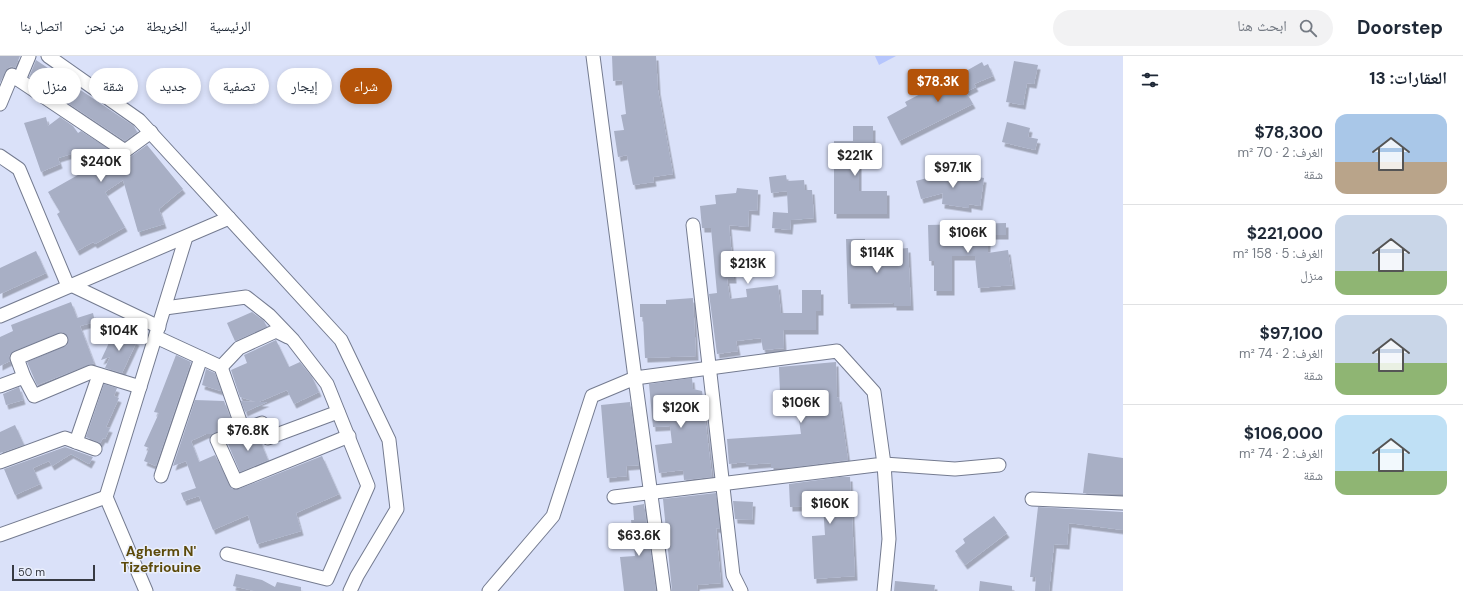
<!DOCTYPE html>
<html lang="ar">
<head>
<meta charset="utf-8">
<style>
  :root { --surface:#fff; --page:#f2f2f3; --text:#1f2937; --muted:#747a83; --line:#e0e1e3; --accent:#b45309 }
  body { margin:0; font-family:"DM Sans","Noto Naskh Arabic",sans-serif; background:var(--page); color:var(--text); direction:rtl; height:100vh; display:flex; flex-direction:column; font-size:15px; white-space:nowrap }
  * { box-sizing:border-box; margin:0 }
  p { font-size:13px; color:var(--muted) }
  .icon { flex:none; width:22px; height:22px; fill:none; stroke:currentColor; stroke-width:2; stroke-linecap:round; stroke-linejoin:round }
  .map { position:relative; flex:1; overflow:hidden; direction:ltr }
  .sheet { display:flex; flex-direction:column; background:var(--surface); width:340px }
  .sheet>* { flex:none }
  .guide { position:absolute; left:12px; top:12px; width:380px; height:36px; direction:rtl; display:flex; gap:8px }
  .scale { position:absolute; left:12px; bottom:10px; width:83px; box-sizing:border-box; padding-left:4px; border:2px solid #373a43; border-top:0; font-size:11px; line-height:14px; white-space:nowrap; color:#373a43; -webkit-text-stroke:3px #eaeffd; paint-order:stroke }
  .price { position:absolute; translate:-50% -34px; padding:0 9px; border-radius:4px; background:#fff; color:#222; font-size:13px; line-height:26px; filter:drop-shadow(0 1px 2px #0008) }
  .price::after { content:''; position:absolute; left:50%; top:24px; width:12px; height:9px; margin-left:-6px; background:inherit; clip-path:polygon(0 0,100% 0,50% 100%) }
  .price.on { background:var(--accent); color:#fff }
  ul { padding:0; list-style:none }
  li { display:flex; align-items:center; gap:12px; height:100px; padding:0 16px }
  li+li { border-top:1px solid var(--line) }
  li span { display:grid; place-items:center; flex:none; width:112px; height:80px; border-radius:12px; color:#555 }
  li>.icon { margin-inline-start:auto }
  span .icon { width:48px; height:48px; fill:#fffc; stroke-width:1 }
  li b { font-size:17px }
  h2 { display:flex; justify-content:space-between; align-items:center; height:48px; padding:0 16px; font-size:17px }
  .tag { padding:0 14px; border-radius:18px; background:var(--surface); box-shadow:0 2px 6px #0003; font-size:14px; line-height:36px }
  .tag.on { background:var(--accent); color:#fff }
  header { display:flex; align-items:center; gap:24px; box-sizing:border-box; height:56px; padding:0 20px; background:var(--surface); border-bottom:1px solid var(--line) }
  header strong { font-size:19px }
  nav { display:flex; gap:22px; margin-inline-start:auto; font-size:14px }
  .search { width:280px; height:36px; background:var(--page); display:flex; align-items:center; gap:10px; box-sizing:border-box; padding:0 14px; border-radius:22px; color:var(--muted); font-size:15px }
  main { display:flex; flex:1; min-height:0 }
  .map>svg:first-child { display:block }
  .green { fill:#b5c5fd }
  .building { fill:#a8afc5; filter:url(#shadow) }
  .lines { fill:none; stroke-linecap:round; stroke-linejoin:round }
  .street-casing { stroke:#747b90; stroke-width:15 }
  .street { stroke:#fff; stroke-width:13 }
  .labels { text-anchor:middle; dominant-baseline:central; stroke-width:3; stroke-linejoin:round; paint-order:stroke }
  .neighbourhood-label { font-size:14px; font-weight:bold; fill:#5c4a0a; stroke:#eaeffd }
</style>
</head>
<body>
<header>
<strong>Doorstep</strong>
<div class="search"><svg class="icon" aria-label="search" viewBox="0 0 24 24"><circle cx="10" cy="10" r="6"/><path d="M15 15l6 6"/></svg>ابحث هنا</div>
<nav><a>الرئيسية</a><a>الخريطة</a><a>من نحن</a><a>اتصل بنا</a></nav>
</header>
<main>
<section class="sheet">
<h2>العقارات: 13<svg class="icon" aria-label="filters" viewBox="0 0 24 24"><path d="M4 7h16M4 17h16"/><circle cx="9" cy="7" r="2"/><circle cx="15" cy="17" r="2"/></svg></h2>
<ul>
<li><span style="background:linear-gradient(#a9c7e8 60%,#b9a48a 0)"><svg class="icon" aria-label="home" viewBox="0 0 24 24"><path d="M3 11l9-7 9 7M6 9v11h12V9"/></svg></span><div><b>$78,300</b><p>الغرف: 2 · 70 m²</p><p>شقة</p></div></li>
<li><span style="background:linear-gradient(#c9d6e8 70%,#8fb573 0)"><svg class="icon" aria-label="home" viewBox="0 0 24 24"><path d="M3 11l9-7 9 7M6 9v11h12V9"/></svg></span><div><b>$221,000</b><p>الغرف: 5 · 158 m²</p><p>منزل</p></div></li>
<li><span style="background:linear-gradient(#c9d6e8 60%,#8fb573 0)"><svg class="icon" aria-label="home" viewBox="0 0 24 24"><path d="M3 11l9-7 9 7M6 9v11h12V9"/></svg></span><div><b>$97,100</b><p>الغرف: 2 · 74 m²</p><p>شقة</p></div></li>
<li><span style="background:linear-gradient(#bfe0f5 70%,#8fb573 0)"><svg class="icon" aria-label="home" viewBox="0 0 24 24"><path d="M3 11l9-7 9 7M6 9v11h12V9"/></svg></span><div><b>$106,000</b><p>الغرف: 2 · 74 m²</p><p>شقة</p></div></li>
</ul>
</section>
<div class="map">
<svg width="1123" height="535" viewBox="0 0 1123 535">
  <defs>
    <filter id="shadow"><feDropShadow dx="2.5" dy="4.5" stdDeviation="0" flood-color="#0004"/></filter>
  </defs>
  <rect width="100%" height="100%" fill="#dae1f9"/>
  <path class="green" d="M875 0H896L879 9Z"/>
  <g class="building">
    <path d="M0 0H20L15 12 11 10 7 13 0 27Z"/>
    <path d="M612 0H656L658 34 673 118 653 121 654 126 633 129 627 99 618 101 614 75 624 74 621 59 626 58 622 24 613 25Z"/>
    <path d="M36 4 134 70 137 76 125 85 29 21Z"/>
    <path d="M1014 5 1038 9 1034 28 1027 27 1023 49 1006 46Z"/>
    <path d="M982 6 984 10 988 8 993 20 974 28 976 31 966 36 973 48 899 85 887 61 907 50 905 46 926 35 927 37Z"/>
    <path d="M46 61 48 70 60 61 73 70 78 77 81 75 125 103 130 101 147 89 183 133 159 153 164 168 138 176 123 124 105 136 125 171 95 188 93 186 77 195 57 158 60 156 48 136 92 111 81 95 58 102 60 108 41 116 24 67Z"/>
    <path d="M1007 66 1030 72 1028 81 1038 83 1035 94 1002 86Z"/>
    <path d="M853 70H873V93H859V135H887V158H834V85H853Z"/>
    <path d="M949 116 984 122 980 150 969 148V152L942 148 943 137 921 143 916 125Z"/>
    <path d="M786 119 787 125 804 124 805 134H812L814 162 791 164 790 174 772 172 773 156 788 157 787 135 771 137 769 121Z"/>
    <path d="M737 132 758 134 757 155 749 154 748 171 729 169 734 223H727L730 243 747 241 746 233 778 229 781 257H802V234H821V255H816V274H783L784 292 763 294 761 282 736 285 738 295 717 298 709 238 717 237 711 172H702L700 150 716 148 715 139 736 137Z"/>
    <path d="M1006 167V179H988V197L1008 194 1013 229 978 232 975 200H952V235H934V205H929L928 169Z"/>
    <path d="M846 183H865V188L884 187 885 194 908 192 911 250H894V247L848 248Z"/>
    <path d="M36 195 46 217 0 238V212Z"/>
    <path d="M693 242 696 300 645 302 643 261H640V248H666V244Z"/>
    <path d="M71 246 77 262 93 257 95 266 80 270 94 307 37 329 27 306 67 289 68 281 62 276 14 295 9 300 10 305 0 310V281L13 275 11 269Z"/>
    <path d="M252 256 264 265 267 271 235 285 227 267Z"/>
    <path d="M114 276 137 285 122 317 105 312 110 301 101 304Z"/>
    <path d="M276 284 289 311 300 306 312 321 319 336 294 348 287 334 259 346H267L245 356 241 345 256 346 240 341 231 314 247 307 244 299Z"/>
    <path d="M176 299 191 306 156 410 144 405 149 392 144 390 159 357 154 356Z"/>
    <path d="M836 306 837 342 839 341 848 404 788 412H771V407L746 409V406L729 408 727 383 801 378 795 336 780 337 779 311Z"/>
    <path d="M206 313 215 317 221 335 202 329Z"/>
    <path d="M692 322 693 333 702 335 712 421 684 424 683 414 659 417 655 389 672 387 670 370 653 371 649 328Z"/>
    <path d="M104 328 117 332 114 340 119 342 106 371 110 372 105 383 103 382 100 387 86 381Z"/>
    <path d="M19 331 23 344 6 349 3 338Z"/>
    <path d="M195 344 224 345 233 369 212 378H206L191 385 199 406 215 399 232 433H239L322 400 339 438 296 457 301 475 257 488 248 459 213 474 199 440 184 445 181 437 196 432 186 405 173 410Z"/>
    <path d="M630 346 639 409 626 410 627 420 607 422 601 349Z"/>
    <path d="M15 369 24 389 0 397V376Z"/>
    <path d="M257 377 268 404 240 416 228 388Z"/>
    <path d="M65 391 93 401 89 408 71 398 52 410 49 405 33 412 40 428 15 439 4 413Z"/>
    <path d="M1088 397 1123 402V438L1083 437Z"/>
    <path d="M840 421H850L855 520 814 523 812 480 825 479 823 450 790 451 789 428Z"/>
    <path d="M716 437 720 473 716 472 721 527 697 529 698 535H672L663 443Z"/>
    <path d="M733 445 753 446 752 464 735 463Z"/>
    <path d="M644 448 656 535H624L620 501 635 500 631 464H634L633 450Z"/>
    <path d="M1038 451 1123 456V474L1069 467 1067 489 1054 488 1049 535H1035L1036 521H1030Z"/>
    <path d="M994 460 1007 477 965 509 955 495 965 487 963 483Z"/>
    <path d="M236 518 262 524 275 531 277 526 301 531V535H254L233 530Z"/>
    <path d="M895 525 935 529 934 535H894Z"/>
    <path d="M980 525 1012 530V535H979Z"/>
  </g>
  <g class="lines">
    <defs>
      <g id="street">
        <path d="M29 0 19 24 125 95 151 76"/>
        <path d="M48 0 139 64 341 284 389 384 397 453 357 520 350 535"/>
        <path d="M593 0 635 322 837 295 874 336 884 408 614 441"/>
        <path d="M0 48 12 19 19 24"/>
        <path d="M0 100 19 113 68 230"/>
        <path d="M693 169 733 519 741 535"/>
        <path d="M71 229 159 271"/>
        <path d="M165 252 246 241 269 259 293 284 327 328 368 430 327 523 227 498"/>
        <path d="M0 260 229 162"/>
        <path d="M156 281 221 311 243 374"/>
        <path d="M221 311 239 292 276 275 288 281"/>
        <path d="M24 321 17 302 61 284"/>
        <path d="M0 330 24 321 34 340 91 316 140 331"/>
        <path d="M338 356 268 382 262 367 217 384 236 426 349 380"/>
        <path d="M76 386 99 319"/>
        <path d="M0 406 65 382 95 393"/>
        <path d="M161 420 201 302"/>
        <path d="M1032 443 1123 447"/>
        <path d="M0 479 106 441"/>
        <path d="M146 535 106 441 186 181"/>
        <path d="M489 535 553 460 592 340 635 322 664 535"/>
        <path d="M884 535 889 483 884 408 955 413 999 409"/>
      </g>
    </defs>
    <use href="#street" class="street-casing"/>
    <use href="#street" class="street"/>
  </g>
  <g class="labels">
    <g class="neighbourhood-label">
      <text x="161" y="495">Agherm N'<tspan x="161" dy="16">Tizefriouine</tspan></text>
    </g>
  </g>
</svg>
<div class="scale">50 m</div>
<b class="price on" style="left:938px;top:47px">$78.3K</b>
<b class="price" style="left:855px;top:121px">$221K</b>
<b class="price" style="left:101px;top:127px">$240K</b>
<b class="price" style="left:953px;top:133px">$97.1K</b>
<b class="price" style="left:968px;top:198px">$106K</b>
<b class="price" style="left:877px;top:218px">$114K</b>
<b class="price" style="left:748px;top:229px">$213K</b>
<b class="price" style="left:119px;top:296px">$104K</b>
<b class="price" style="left:801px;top:368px">$106K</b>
<b class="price" style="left:681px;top:373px">$120K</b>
<b class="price" style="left:248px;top:396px">$76.8K</b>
<b class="price" style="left:830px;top:469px">$160K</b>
<b class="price" style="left:639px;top:501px">$63.6K</b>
<div class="guide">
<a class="tag on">شراء</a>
<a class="tag">إيجار</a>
<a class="tag">تصفية</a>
<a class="tag">جديد</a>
<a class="tag">شقة</a>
<a class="tag">منزل</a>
</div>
</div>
</main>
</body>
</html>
